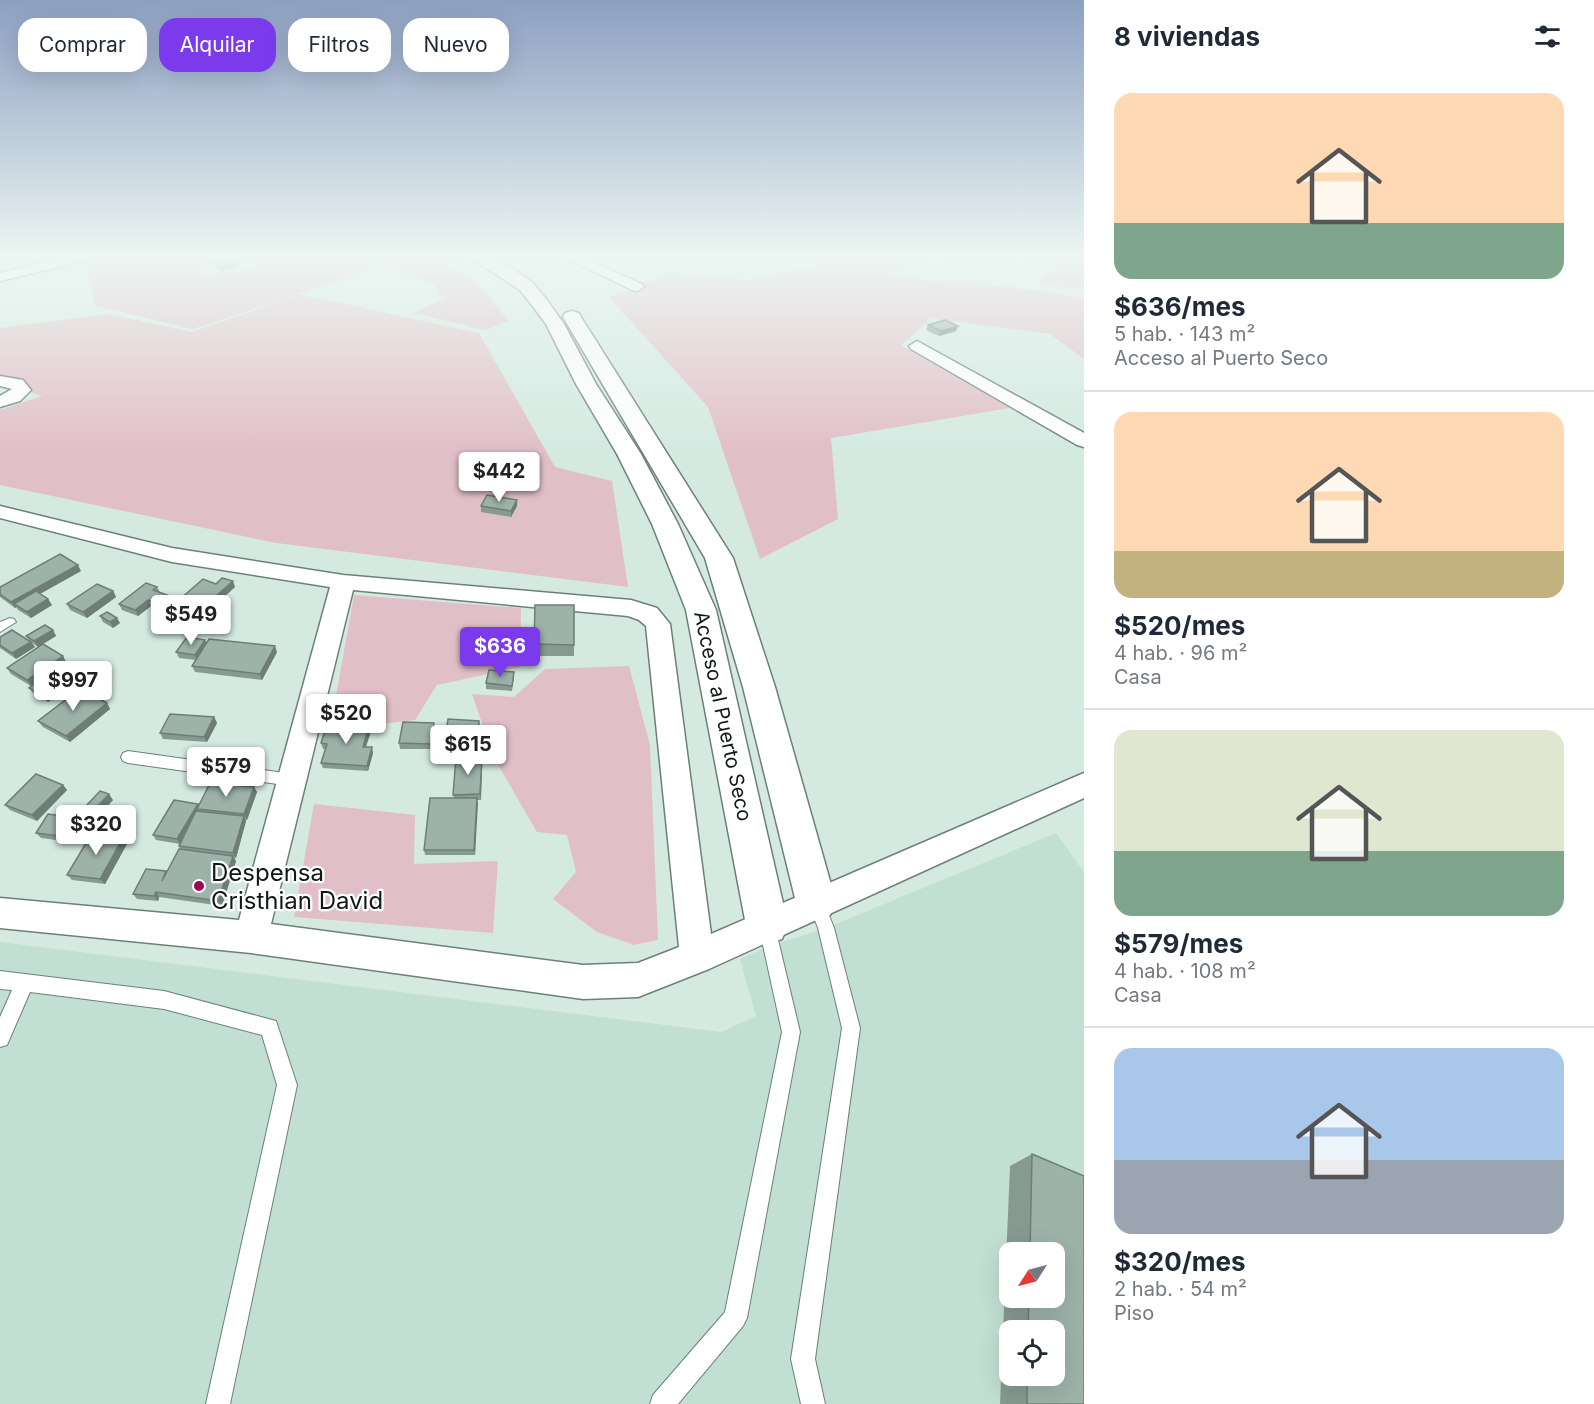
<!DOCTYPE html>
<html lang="es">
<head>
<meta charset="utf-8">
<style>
  :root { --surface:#fff; --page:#f2f2f3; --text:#1f2937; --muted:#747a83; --line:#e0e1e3; --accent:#7c3aed }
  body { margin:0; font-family:Inter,sans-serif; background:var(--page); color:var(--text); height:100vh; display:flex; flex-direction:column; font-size:22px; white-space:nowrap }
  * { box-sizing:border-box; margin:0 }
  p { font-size:20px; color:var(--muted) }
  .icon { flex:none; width:33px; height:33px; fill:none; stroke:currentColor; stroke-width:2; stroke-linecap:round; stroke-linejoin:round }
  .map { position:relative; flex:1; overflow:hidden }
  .panel { display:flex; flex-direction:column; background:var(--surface); width:510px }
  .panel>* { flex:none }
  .banner { position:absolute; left:18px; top:18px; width:570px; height:54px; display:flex; gap:12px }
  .needle { width:39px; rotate:234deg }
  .buttons { position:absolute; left:999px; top:1242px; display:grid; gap:12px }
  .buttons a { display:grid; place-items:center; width:66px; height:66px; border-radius:12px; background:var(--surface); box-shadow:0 6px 24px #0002; font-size:30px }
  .price { position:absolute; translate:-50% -51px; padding:0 14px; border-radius:6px; background:#fff; color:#222; font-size:20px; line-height:39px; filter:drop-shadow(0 2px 3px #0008) }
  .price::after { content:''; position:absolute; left:50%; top:36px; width:18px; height:14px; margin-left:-9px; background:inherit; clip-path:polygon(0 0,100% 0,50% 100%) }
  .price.current { background:var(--accent); color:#fff }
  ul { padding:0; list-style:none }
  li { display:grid; align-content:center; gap:12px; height:318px; padding:0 30px }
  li+li { border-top:2px solid var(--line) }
  li span { display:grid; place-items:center; height:186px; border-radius:18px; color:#555 }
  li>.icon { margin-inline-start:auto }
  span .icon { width:108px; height:108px; fill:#fffc; stroke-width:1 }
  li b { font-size:26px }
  h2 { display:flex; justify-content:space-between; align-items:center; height:72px; padding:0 30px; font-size:26px }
  .tag { padding:0 21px; border-radius:18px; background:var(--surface); box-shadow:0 6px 24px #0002; font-size:21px; line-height:54px }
  .tag.current { background:var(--accent); color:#fff }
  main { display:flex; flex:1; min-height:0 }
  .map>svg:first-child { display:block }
  .built { fill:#c1dfd2; fill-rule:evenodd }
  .green { fill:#e1bfc8 }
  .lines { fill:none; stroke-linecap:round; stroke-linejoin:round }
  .service-casing { stroke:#6c8078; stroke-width:2 }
  .minor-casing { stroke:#6c8078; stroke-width:3 }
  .secondary-casing { stroke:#6c8078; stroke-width:3 }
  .service { fill:#fff; fill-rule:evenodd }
  .minor { fill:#fff; fill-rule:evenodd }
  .secondary { fill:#fff; fill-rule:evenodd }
  .wall { fill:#879a91; fill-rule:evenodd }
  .shaded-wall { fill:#6e7d76 }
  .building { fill:#9db3a9; stroke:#6e7d76; stroke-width:1.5 }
  .poi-dot { fill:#9d0752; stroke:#fff; stroke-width:2 }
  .labels { text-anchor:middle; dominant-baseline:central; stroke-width:4.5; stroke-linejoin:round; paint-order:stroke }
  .street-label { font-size:20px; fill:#101815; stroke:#fff }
  .near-poi-label { font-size:24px; fill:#101815; stroke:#fff; text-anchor:start }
</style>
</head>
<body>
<main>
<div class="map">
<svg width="1084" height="1404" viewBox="0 0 1084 1404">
  <rect width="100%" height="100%" fill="#d4eae1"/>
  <path class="built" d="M1056 833 1084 872V1404H0V942L721 1032 756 1016 740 959 770 946 826 928ZM1010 1252H1054V1298H1010ZM1010 1330H1054V1376H1010Z"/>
  <g class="green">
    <path d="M113 256H242L200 265 204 277 250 267 284 256H435L475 281 509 321 485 330 413 313 442 300 435 285 381 266 298 294 479 333 555 467 612 481 628 587 276 543 0 485V410L42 396 0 382V328L109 314 192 332 297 295 193 329 95 306 87 263Z"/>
    <path d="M804 256H953L889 273 892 277 1012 287 1084 298V359L1050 334 929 318 930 320 901 345 1010 408 831 438 838 519 760 559 708 407 609 297 670 273 749 280 816 267Z"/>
    <path d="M1058 256H1084V290L1040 284Z"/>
    <path d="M354 595 521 608 520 667 437 685 415 720 372 725 331 724Z"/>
    <path d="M629 666 650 745 658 940 634 945 597 932 553 899 576 872 567 835 537 832 494 758 472 694 514 697 545 669Z"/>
    <path d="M314 804 415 815 414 864 498 861 493 933 294 917Z"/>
  </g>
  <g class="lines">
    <defs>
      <g id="service">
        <path d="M10 618 14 619 16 622 0 632V622Z"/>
        <path d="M128 751 292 774 297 776 299 780 297 784 292 786 128 763 123 761 121 757 123 753Z"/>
        <path d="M816 894 822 897 834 928 860 1028 815 1359 825 1404H801L791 1359 842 1028 818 928 808 902 810 897Z"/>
        <path d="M767 919 773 921 775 927 800 1032 747 1318 743 1326 678 1404H650L653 1395 725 1312 782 1032 759 927 761 921Z"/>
        <path d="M0 971 164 991 276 1021 297 1085 230 1404H206L277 1085 262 1035 164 1009 30 992 7 1045 0 1047V1017L12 990 0 989Z"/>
      </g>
      <g id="minor">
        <path d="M72 256H94L92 259 0 281V273Z"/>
        <path d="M562 256H579L642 284 644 287 637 291 632 290Z"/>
        <path d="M917 341 1084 433V447L1077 445 911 349 909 346Z"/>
        <path d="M0 376 23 380 31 390 20 401 0 407V396L12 389 0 386Z"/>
        <path d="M0 506 172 548 343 575 631 600 657 608 670 624 711 934 1084 773V798L709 969 638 997 583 999 251 953 0 928V898L239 920 330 587 172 562 0 518ZM353 590 628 616 639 620 646 626 679 947 638 963 583 965 271 924Z"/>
      </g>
      <g id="secondary">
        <path d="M468 256H487L510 267 532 282 547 300 564 324 596 384 641 454 678 524 716 610 788 925 782 939 767 944 752 939 746 925 686 610 652 524 617 454 576 384 546 324 534 308 520 290Z"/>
        <path d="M572 311 579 313 581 317 733 558 775 687 836 902 830 915 816 921 802 915 796 902 743 687 705 558 563 317 565 313Z"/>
      </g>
    </defs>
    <use href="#service" class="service-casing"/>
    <use href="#minor" class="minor-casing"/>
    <use href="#secondary" class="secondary-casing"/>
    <use href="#service" class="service"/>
    <use href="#minor" class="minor"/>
    <use href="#secondary" class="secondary"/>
  </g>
  <g class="wall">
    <path d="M212 261 238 262 239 267 222 271 213 266Z"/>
    <path d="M928 325 956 331 939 336 926 330Z"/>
    <path d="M517 500V506L511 517 481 512V506Z"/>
    <path d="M81 571 40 594 48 599 52 605 31 618 18 610 16 607 15 608 0 597V587Z"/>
    <path d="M157 587 160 592 170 596 173 602 164 610 151 606 138 616 122 610 119 604Z"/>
    <path d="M235 587 221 600 227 602 229 608 211 623 200 619 198 613 199 612 181 605 179 600Z"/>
    <path d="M113 591 116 597 87 618 70 610 67 604Z"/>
    <path d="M100 616 120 623 113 628 103 622Z"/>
    <path d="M53 630 56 636 38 647 32 643 35 647 16 659 0 648V637L29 640 26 636Z"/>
    <path d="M205 640 207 644 277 652 262 680 195 672 192 666 196 660 179 658 176 652Z"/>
    <path d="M534 644 574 645V656H534Z"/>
    <path d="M63 656 66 662 52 672 70 686 48 702 33 693 29 688 31 686 11 674 7 668Z"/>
    <path d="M514 672V678L512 691 486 689V683Z"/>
    <path d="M107 703 110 709 70 742 43 727 38 721Z"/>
    <path d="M214 717 217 723 207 742 163 739 160 733Z"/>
    <path d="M434 723 435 729 432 749H400L399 743Z"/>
    <path d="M480 726 477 751 445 750 444 744Z"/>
    <path d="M371 731 366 747 373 753 368 771 323 768 321 763 325 749H323L321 743Z"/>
    <path d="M482 757 481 800H477L475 855H425L424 850 454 798 453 795Z"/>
    <path d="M63 785 67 790 37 821 10 810 5 805Z"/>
    <path d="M254 787 257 792 247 820H246V821L236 858H234L236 861 222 906 159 897 158 901 137 899 133 894 167 873 180 849 179 846 180 844 156 840 153 835 198 804 199 806Z"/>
    <path d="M113 800 99 815 90 811 86 806Z"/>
    <path d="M78 818 83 824 71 842 41 838 36 833Z"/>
    <path d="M124 836 128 842 105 884 72 880 67 875Z"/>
    <path d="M1032 1154 1084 1176V1404H1000L1010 1166ZM1010 1252H1054V1298H1010ZM1010 1330H1054V1376H1010Z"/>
  </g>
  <g class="shaded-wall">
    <path d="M238 262 239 267 222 271 220 267Z"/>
    <path d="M958 326 956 331 939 336 941 331Z"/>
    <path d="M517 500V506L511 517V511Z"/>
    <path d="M78 565 81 571 18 606 14 604 16 607 15 608 11 602Z"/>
    <path d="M233 581 235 587 217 603 215 597Z"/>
    <path d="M113 591 116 597 87 618 83 612Z"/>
    <path d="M170 596 173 602 164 610 161 604Z"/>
    <path d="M48 599 52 605 31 618 27 612Z"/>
    <path d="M148 600 151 606 138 616 135 610Z"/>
    <path d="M227 602 229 608 211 623 209 617Z"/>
    <path d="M117 618 120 623 113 628 110 622Z"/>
    <path d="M53 630 56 636 38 647 34 641Z"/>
    <path d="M205 640 207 645 197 661 195 655Z"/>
    <path d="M31 642 35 647 16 659 12 653Z"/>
    <path d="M275 646 277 652 262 680 260 674Z"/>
    <path d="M63 656 66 662 31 686 27 680Z"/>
    <path d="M66 680 70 686 48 702 44 696Z"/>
    <path d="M107 703 110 709 70 742 66 736Z"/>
    <path d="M214 717 217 723 207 742 204 737Z"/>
    <path d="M479 721 480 726 477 751 476 745Z"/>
    <path d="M434 723 435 729 432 749 431 744Z"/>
    <path d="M369 726 371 731 364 752 363 747Z"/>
    <path d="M372 747 373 753 368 771 367 766Z"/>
    <path d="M482 757V763L481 800 480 794Z"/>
    <path d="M63 785 67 790 37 821 32 815Z"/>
    <path d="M254 787 257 792 247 820 244 814Z"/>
    <path d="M109 794 113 800 99 815 95 809Z"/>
    <path d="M477 798 478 804 475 855 474 850Z"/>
    <path d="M198 804 201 810 197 809 199 812 180 844 177 839Z"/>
    <path d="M244 816 246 821 236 858 233 853Z"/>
    <path d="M78 818 83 824 71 842 67 837Z"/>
    <path d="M124 836 128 842 105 884 100 879Z"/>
    <path d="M233 856 236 861 222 906 218 901Z"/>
    <path d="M156 892 159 897 158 901 154 896Z"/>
  </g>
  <g class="building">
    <path d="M229 257 238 262 220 267 212 261Z"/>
    <path d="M945 320 958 326 941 331 928 325Z"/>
    <path d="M487 495 517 500 511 511 481 506Z"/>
    <path d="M60 554 78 565 11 602 0 594V587Z"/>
    <path d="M222 578 233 581 215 597 227 602 209 617 198 613 203 609 179 600 203 579 216 584Z"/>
    <path d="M146 583 157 587 153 590 170 596 161 604 148 600 135 610 119 604Z"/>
    <path d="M97 584 113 591 83 612 67 604Z"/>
    <path d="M36 591 48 599 27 612 14 604Z"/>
    <path d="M535 605H574V645L534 644Z"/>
    <path d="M107 612 117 618 110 622 100 616Z"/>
    <path d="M45 625 53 630 34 641 26 636Z"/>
    <path d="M12 630 31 642 12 653 0 645V637Z"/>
    <path d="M187 637 205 640 195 655 176 652Z"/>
    <path d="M209 639 275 646 260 674 192 666Z"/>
    <path d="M43 644 63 656 27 680 7 668Z"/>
    <path d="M489 670 514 672 512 686 486 683Z"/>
    <path d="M51 672 66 680 44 696 29 688Z"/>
    <path d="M80 689 107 703 66 736 38 721Z"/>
    <path d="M170 714 214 717 204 737 160 733Z"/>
    <path d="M448 719 479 721 476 745 444 744Z"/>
    <path d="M328 722 369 726 363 747H372L367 766 321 763 327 744 321 743Z"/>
    <path d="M403 722 434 723 431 744 399 743Z"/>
    <path d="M482 757 480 794 453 795 456 758Z"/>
    <path d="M36 774 63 785 32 815 5 805Z"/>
    <path d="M210 783 254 787 244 814 197 809Z"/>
    <path d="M100 791 109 794 95 809 86 806Z"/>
    <path d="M430 798H477L474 850H424Z"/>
    <path d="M174 800 198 804 177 839 153 835Z"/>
    <path d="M196 811 244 816 233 853 179 846Z"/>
    <path d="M48 814 78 818 67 837 36 833Z"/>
    <path d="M92 833 124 836 100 879 67 875Z"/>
    <path d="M179 849 233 856 218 901 156 892 154 896 133 894 146 869 166 871 162 881Z"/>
    <path d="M1032 1154 1084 1176V1404H1027V1376H1054V1330H1028L1029 1298H1054V1252H1030Z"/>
  </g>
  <linearGradient id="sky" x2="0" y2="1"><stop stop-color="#8ca0c2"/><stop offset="0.57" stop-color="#ecf6f2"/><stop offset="1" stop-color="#ecf6f2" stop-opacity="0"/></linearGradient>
  <rect width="1084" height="452" fill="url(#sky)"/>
  <circle class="poi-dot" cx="199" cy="886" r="6"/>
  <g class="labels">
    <g class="street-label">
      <text transform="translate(723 716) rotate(78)">Acceso al Puerto Seco</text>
    </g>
    <g class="near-poi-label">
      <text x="211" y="872">Despensa<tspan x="211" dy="28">Cristhian David</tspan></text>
    </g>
  </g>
</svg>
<div class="buttons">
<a><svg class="needle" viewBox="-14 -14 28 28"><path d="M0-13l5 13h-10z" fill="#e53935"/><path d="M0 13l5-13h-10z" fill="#747a83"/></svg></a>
<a><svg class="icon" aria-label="locate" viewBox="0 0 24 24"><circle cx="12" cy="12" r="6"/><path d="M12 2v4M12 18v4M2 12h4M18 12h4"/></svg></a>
</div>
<b class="price" style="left:499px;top:503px">$442</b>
<b class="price" style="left:191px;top:646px">$549</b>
<b class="price current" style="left:500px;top:678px">$636</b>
<b class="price" style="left:73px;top:712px">$997</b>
<b class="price" style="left:346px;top:745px">$520</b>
<b class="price" style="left:468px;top:776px">$615</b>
<b class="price" style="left:226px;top:798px">$579</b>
<b class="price" style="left:96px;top:856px">$320</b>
<div class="banner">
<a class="tag">Comprar</a>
<a class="tag current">Alquilar</a>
<a class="tag">Filtros</a>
<a class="tag">Nuevo</a>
</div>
</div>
<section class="panel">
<h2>8 viviendas<svg class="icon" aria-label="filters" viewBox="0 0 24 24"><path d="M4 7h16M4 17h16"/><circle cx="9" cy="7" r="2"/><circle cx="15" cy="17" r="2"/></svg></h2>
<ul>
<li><span style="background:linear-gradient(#ffd9b3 70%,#7fa58c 0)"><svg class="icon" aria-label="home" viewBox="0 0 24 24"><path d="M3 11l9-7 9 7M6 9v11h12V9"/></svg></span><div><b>$636/mes</b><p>5 hab. · 143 m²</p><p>Acceso al Puerto Seco</p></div></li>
<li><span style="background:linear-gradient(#ffd9b3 75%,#c2b280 0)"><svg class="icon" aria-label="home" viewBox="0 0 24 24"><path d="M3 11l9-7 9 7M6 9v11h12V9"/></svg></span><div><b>$520/mes</b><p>4 hab. · 96 m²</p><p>Casa</p></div></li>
<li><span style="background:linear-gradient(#dfe7d0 65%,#7fa58c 0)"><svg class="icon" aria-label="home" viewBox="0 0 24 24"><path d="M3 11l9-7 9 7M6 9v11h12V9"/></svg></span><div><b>$579/mes</b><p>4 hab. · 108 m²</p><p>Casa</p></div></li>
<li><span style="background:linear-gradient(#a9c7e8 60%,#9aa5b1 0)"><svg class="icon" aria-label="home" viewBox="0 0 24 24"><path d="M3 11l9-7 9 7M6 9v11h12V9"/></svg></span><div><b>$320/mes</b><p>2 hab. · 54 m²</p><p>Piso</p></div></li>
</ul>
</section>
</main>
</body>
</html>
